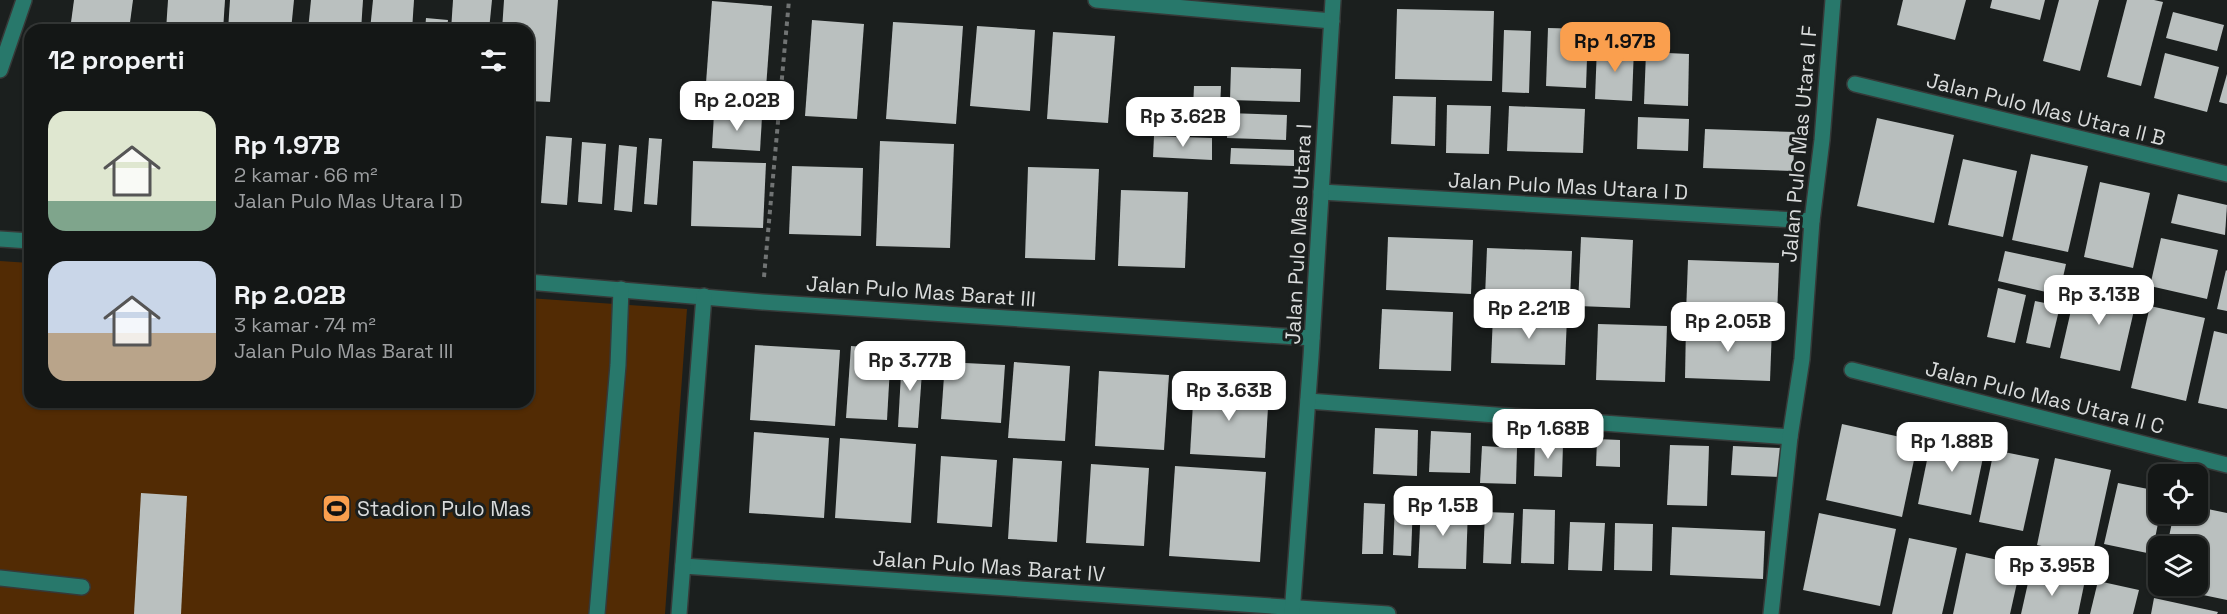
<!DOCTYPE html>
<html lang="id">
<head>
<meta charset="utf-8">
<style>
  :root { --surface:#141716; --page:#212423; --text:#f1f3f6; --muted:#9d9fa1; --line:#333635; --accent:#fa9f4e }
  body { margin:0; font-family:"Space Grotesk",sans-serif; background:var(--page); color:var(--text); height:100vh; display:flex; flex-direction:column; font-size:22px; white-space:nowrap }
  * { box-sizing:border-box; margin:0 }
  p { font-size:20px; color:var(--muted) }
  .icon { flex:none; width:33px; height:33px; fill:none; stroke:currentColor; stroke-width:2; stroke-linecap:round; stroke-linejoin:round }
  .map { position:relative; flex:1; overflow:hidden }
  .drawer { position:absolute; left:24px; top:24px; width:510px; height:384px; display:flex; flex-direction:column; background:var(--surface); border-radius:18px; box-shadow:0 2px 4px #0004,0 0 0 2px var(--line) }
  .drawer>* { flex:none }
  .controls { position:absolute; left:2148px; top:464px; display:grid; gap:12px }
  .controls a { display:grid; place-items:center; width:60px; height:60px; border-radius:12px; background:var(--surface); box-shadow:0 2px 4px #0004,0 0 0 2px var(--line); font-size:30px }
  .price { position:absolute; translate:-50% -51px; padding:0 14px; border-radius:12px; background:#fff; color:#222; font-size:20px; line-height:39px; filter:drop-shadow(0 2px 3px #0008) }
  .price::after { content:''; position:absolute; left:50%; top:36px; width:18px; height:14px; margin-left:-9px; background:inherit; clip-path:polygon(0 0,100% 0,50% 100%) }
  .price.on { background:var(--accent); color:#111 }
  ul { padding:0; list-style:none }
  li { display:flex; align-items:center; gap:18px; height:150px; padding:0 24px }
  li span { display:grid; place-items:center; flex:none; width:168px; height:120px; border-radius:18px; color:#555 }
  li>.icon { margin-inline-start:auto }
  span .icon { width:72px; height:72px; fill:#fffc; stroke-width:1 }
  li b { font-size:26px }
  h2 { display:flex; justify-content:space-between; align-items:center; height:72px; padding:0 24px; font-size:26px }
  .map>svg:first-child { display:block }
  .green { fill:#522b04 }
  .building { fill:#bac0bf }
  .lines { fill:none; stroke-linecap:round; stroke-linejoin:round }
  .minor-casing { stroke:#363938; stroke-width:18 }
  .path { stroke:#717474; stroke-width:4; stroke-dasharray:4.5 4.5; stroke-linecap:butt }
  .minor { stroke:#28786b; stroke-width:15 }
  .labels { text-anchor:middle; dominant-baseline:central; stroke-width:6; stroke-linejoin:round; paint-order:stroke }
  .street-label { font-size:21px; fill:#d9dbdb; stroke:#1b1f1e }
  .poi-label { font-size:21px; fill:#d9dbdb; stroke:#1b1f1e; text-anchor:start }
</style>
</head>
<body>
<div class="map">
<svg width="2227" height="614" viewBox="0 0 2227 614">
  <rect width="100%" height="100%" fill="#1b1f1e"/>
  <path class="green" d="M0 261 30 263V402H528V298L687 309 665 614H0Z"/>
  <g class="building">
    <path d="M74 0H133L129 30H70Z"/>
    <path d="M168 0H225L223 30H166Z"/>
    <path d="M230 0H294L291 30H228Z"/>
    <path d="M311 0H363L361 30H308Z"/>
    <path d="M373 0H414L412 30H370Z"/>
    <path d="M453 0H492L489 30H451Z"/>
    <path d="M504 0H558L550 102 528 101V30H502Z"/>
    <path d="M1903 0H1966L1955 40 1897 25Z"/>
    <path d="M1992 0H2045L2040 20 1990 8Z"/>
    <path d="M2059 0H2099L2080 71 2043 61Z"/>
    <path d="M2127 0H2154L2163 2 2141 86 2107 77Z"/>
    <path d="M712 1 772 6 766 88 706 83Z"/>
    <path d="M1397 9 1494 11 1492 81 1395 79Z"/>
    <path d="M2173 12 2224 25 2217 51 2166 38Z"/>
    <path d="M426 18 448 20 447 30H425Z"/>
    <path d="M812 20 864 24 857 119 805 116Z"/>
    <path d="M893 22 963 26 956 124 886 119Z"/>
    <path d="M977 26 1035 30 1030 111 970 106Z"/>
    <path d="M1548 28 1588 29 1586 88 1546 86Z"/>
    <path d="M1504 30 1531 31 1529 93 1502 92Z"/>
    <path d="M1053 32 1115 36 1108 123 1047 119Z"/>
    <path d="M1597 46 1634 47 1632 101 1595 99Z"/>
    <path d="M1646 52 1689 54 1688 106 1644 104Z"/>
    <path d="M2165 53 2219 67 2207 112 2154 98Z"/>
    <path d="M1231 67 1301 69 1300 102 1230 100Z"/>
    <path d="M2227 74V104L2219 102Z"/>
    <path d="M1194 86H1221L1219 132 1192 131Z"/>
    <path d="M1393 96 1436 97 1435 146 1391 144Z"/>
    <path d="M1447 105 1491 106 1489 154 1446 153Z"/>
    <path d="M1509 106 1585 109 1583 153 1507 151Z"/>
    <path d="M1228 113 1287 115 1286 140 1227 138Z"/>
    <path d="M714 114 762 117 760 151 712 148Z"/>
    <path d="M528 116 536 117 530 200H528Z"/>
    <path d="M1638 117 1689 119 1688 151 1637 149Z"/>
    <path d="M1877 118 1954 135 1934 223 1857 206Z"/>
    <path d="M1705 129 1795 132 1793 171 1703 168Z"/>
    <path d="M546 136 572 138 567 205 541 203Z"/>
    <path d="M1154 136 1212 138V160L1153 157Z"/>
    <path d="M649 138 662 139 657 205 644 204Z"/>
    <path d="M880 141 954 144 950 248 876 246Z"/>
    <path d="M582 142 606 144 602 204 578 202Z"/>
    <path d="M619 145 637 147 632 212 614 210Z"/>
    <path d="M1231 148 1294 150V166L1230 164Z"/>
    <path d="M2031 154 2088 166 2068 252 2012 240Z"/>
    <path d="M1963 159 2017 171 2003 237 1948 225Z"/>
    <path d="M693 161 766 163 763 228 691 226Z"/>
    <path d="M792 166 863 168 861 236 789 234Z"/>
    <path d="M1028 167 1099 169 1095 260 1025 258Z"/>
    <path d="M2100 182 2150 193 2133 268 2084 257Z"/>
    <path d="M1121 190 1188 192 1185 268 1118 266Z"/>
    <path d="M2178 194 2227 205 2225 235 2171 223Z"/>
    <path d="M1388 237 1473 240 1471 294 1386 290Z"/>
    <path d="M1581 237 1633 240 1630 308 1578 306Z"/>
    <path d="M2161 238 2218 250 2207 299 2150 286Z"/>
    <path d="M1487 248 1572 251 1570 300 1485 297Z"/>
    <path d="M2005 251 2066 264 2059 295 1998 281Z"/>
    <path d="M1688 260 1779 263 1777 316 1686 313Z"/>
    <path d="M2226 270 2227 271V311L2217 309Z"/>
    <path d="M2078 280 2138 293 2120 371 2060 358Z"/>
    <path d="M1998 288 2026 295 2015 343 1987 337Z"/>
    <path d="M2035 301 2060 306 2050 348 2026 343Z"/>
    <path d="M2150 306 2205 318 2186 401 2131 388Z"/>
    <path d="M1382 309 1453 312 1451 371 1379 369Z"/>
    <path d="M1493 315 1567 317 1565 365 1491 363Z"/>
    <path d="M1598 324 1667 326 1665 382 1596 380Z"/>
    <path d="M1686 324 1772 328 1770 381 1685 378Z"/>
    <path d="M2214 331 2227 334V409L2198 403Z"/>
    <path d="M755 345 840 350 835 426 750 420Z"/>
    <path d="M851 346 891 349 887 420 846 418Z"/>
    <path d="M902 356 923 358 918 428 898 427Z"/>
    <path d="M945 362 1005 365 1001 423 941 419Z"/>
    <path d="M1014 362 1070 366 1065 441 1008 438Z"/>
    <path d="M1099 371 1169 375 1164 450 1095 446Z"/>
    <path d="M1194 386 1269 391 1265 458 1190 454Z"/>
    <path d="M1842 424 1918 441 1902 517 1826 500Z"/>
    <path d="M1375 428 1418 430 1417 476 1373 474Z"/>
    <path d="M1431 431 1471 433 1470 473 1429 472Z"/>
    <path d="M1933 431 1986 443 1971 515 1918 504Z"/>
    <path d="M754 432 829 438 824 518 749 513Z"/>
    <path d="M840 438 916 444 911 523 835 518Z"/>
    <path d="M1597 439 1620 440V467L1596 466Z"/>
    <path d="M1535 443 1563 444 1562 477 1534 476Z"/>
    <path d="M1670 445 1709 446 1707 506 1667 505Z"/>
    <path d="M1482 446 1517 448 1516 484 1480 483Z"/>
    <path d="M1733 446 1782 448 1781 477 1731 475Z"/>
    <path d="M1994 450 2039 459 2023 531 1979 522Z"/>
    <path d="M941 456 997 460 992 527 937 523Z"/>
    <path d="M1013 458 1062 461 1057 542 1008 539Z"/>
    <path d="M2055 458 2111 470 2092 557 2037 545Z"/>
    <path d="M1091 464 1149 468 1144 546 1086 543Z"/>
    <path d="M1175 466 1266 472 1260 562 1169 556Z"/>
    <path d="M2118 483 2158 491V513H2160L2152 554 2104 544Z"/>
    <path d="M141 493 187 496 181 614H134Z"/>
    <path d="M1395 502 1413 503 1411 556 1393 555Z"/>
    <path d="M1364 503 1385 504 1383 554H1362Z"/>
    <path d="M1421 505 1468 507 1466 569 1418 568Z"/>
    <path d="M2198 507 2227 513V600L2160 586 2198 585V546H2167L2174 513H2198Z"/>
    <path d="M1523 509 1555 510 1554 564 1521 563Z"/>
    <path d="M1485 512 1514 513 1511 564 1483 563Z"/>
    <path d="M1819 513 1896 529 1880 606 1803 590Z"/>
    <path d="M1570 522 1605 523 1602 571 1568 570Z"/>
    <path d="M1615 523 1653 524 1652 571 1614 570Z"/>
    <path d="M1672 527 1765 531 1763 579 1670 575Z"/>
    <path d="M1909 538 1957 548 1942 614H1892Z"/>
    <path d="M1966 553 2021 565 2010 614H1953Z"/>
    <path d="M2030 574 2084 585 2078 614H2021Z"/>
    <path d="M2098 581 2139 590 2133 614H2090Z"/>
    <path d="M2154 598 2218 612 2217 614H2151Z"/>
  </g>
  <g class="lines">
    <defs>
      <g id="minor">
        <path d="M1096 0 1332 21"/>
        <path d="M0 70 24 0"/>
        <path d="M1855 84 2227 174"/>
        <path d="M1321 192 1812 221"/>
        <path d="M0 239 30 241"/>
        <path d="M528 282 762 302 1312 338"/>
        <path d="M1852 370 2227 465"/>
        <path d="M1308 401 1790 437"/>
        <path d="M683 566 1388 614"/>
        <path d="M0 578 82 587"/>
        <path d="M597 614 618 365 621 289"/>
        <path d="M679 614 704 296"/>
        <path d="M1292 614 1311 357 1333 0"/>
        <path d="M1771 614 1790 437 1802 359 1812 221 1822 140 1833 0"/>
      </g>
    </defs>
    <use href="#minor" class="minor-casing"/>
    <path class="path" d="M764 277 789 0"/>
    <use href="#minor" class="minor"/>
  </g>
  <defs>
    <symbol id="stadium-square" viewBox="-11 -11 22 22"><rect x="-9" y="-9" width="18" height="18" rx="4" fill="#fa9f4e" stroke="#1b1f1e"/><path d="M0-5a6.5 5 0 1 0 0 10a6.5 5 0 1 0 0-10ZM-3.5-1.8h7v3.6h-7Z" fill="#111"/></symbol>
  </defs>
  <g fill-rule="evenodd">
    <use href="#stadium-square" x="320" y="492" width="33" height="33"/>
  </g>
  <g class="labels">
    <g class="street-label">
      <text transform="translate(2046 109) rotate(14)">Jalan Pulo Mas Utara II B</text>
      <text transform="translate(1799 144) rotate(-85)">Jalan Pulo Mas Utara I F</text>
      <text transform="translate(1568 186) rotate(3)">Jalan Pulo Mas Utara I D</text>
      <text transform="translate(1298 234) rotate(-87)">Jalan Pulo Mas Utara I</text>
      <text transform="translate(921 291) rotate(4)">Jalan Pulo Mas Barat III</text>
      <text transform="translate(2045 397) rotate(14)">Jalan Pulo Mas Utara II C</text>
      <text transform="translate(989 566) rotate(4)">Jalan Pulo Mas Barat IV</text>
    </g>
    <g class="poi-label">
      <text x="357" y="508">Stadion Pulo Mas</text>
    </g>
  </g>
</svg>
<div class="controls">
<a><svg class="icon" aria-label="locate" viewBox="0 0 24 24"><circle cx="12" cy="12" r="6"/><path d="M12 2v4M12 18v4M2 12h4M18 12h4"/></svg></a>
<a><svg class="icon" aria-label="layers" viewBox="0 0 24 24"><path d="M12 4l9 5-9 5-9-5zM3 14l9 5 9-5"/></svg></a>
</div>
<b class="price on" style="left:1615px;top:73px">Rp 1.97B</b>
<b class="price" style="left:737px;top:132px">Rp 2.02B</b>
<b class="price" style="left:1183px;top:148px">Rp 3.62B</b>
<b class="price" style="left:2099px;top:326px">Rp 3.13B</b>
<b class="price" style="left:1529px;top:340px">Rp 2.21B</b>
<b class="price" style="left:1728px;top:353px">Rp 2.05B</b>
<b class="price" style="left:910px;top:392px">Rp 3.77B</b>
<b class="price" style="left:1229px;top:422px">Rp 3.63B</b>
<b class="price" style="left:1548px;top:460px">Rp 1.68B</b>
<b class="price" style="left:1952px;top:473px">Rp 1.88B</b>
<b class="price" style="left:1443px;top:537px">Rp 1.5B</b>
<b class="price" style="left:2052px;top:597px">Rp 3.95B</b>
<section class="drawer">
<h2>12 properti<svg class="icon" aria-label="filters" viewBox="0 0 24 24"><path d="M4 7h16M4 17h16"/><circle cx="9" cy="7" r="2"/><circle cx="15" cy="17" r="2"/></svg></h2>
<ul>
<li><span style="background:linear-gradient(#dfe7d0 75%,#7fa58c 0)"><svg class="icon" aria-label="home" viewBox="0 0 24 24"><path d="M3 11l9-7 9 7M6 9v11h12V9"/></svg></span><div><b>Rp 1.97B</b><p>2 kamar · 66 m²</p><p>Jalan Pulo Mas Utara I D</p></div></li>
<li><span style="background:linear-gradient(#c9d6e8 60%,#b9a48a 0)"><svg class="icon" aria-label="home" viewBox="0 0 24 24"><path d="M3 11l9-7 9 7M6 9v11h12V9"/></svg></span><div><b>Rp 2.02B</b><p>3 kamar · 74 m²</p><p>Jalan Pulo Mas Barat III</p></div></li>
</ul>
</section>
</div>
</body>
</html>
